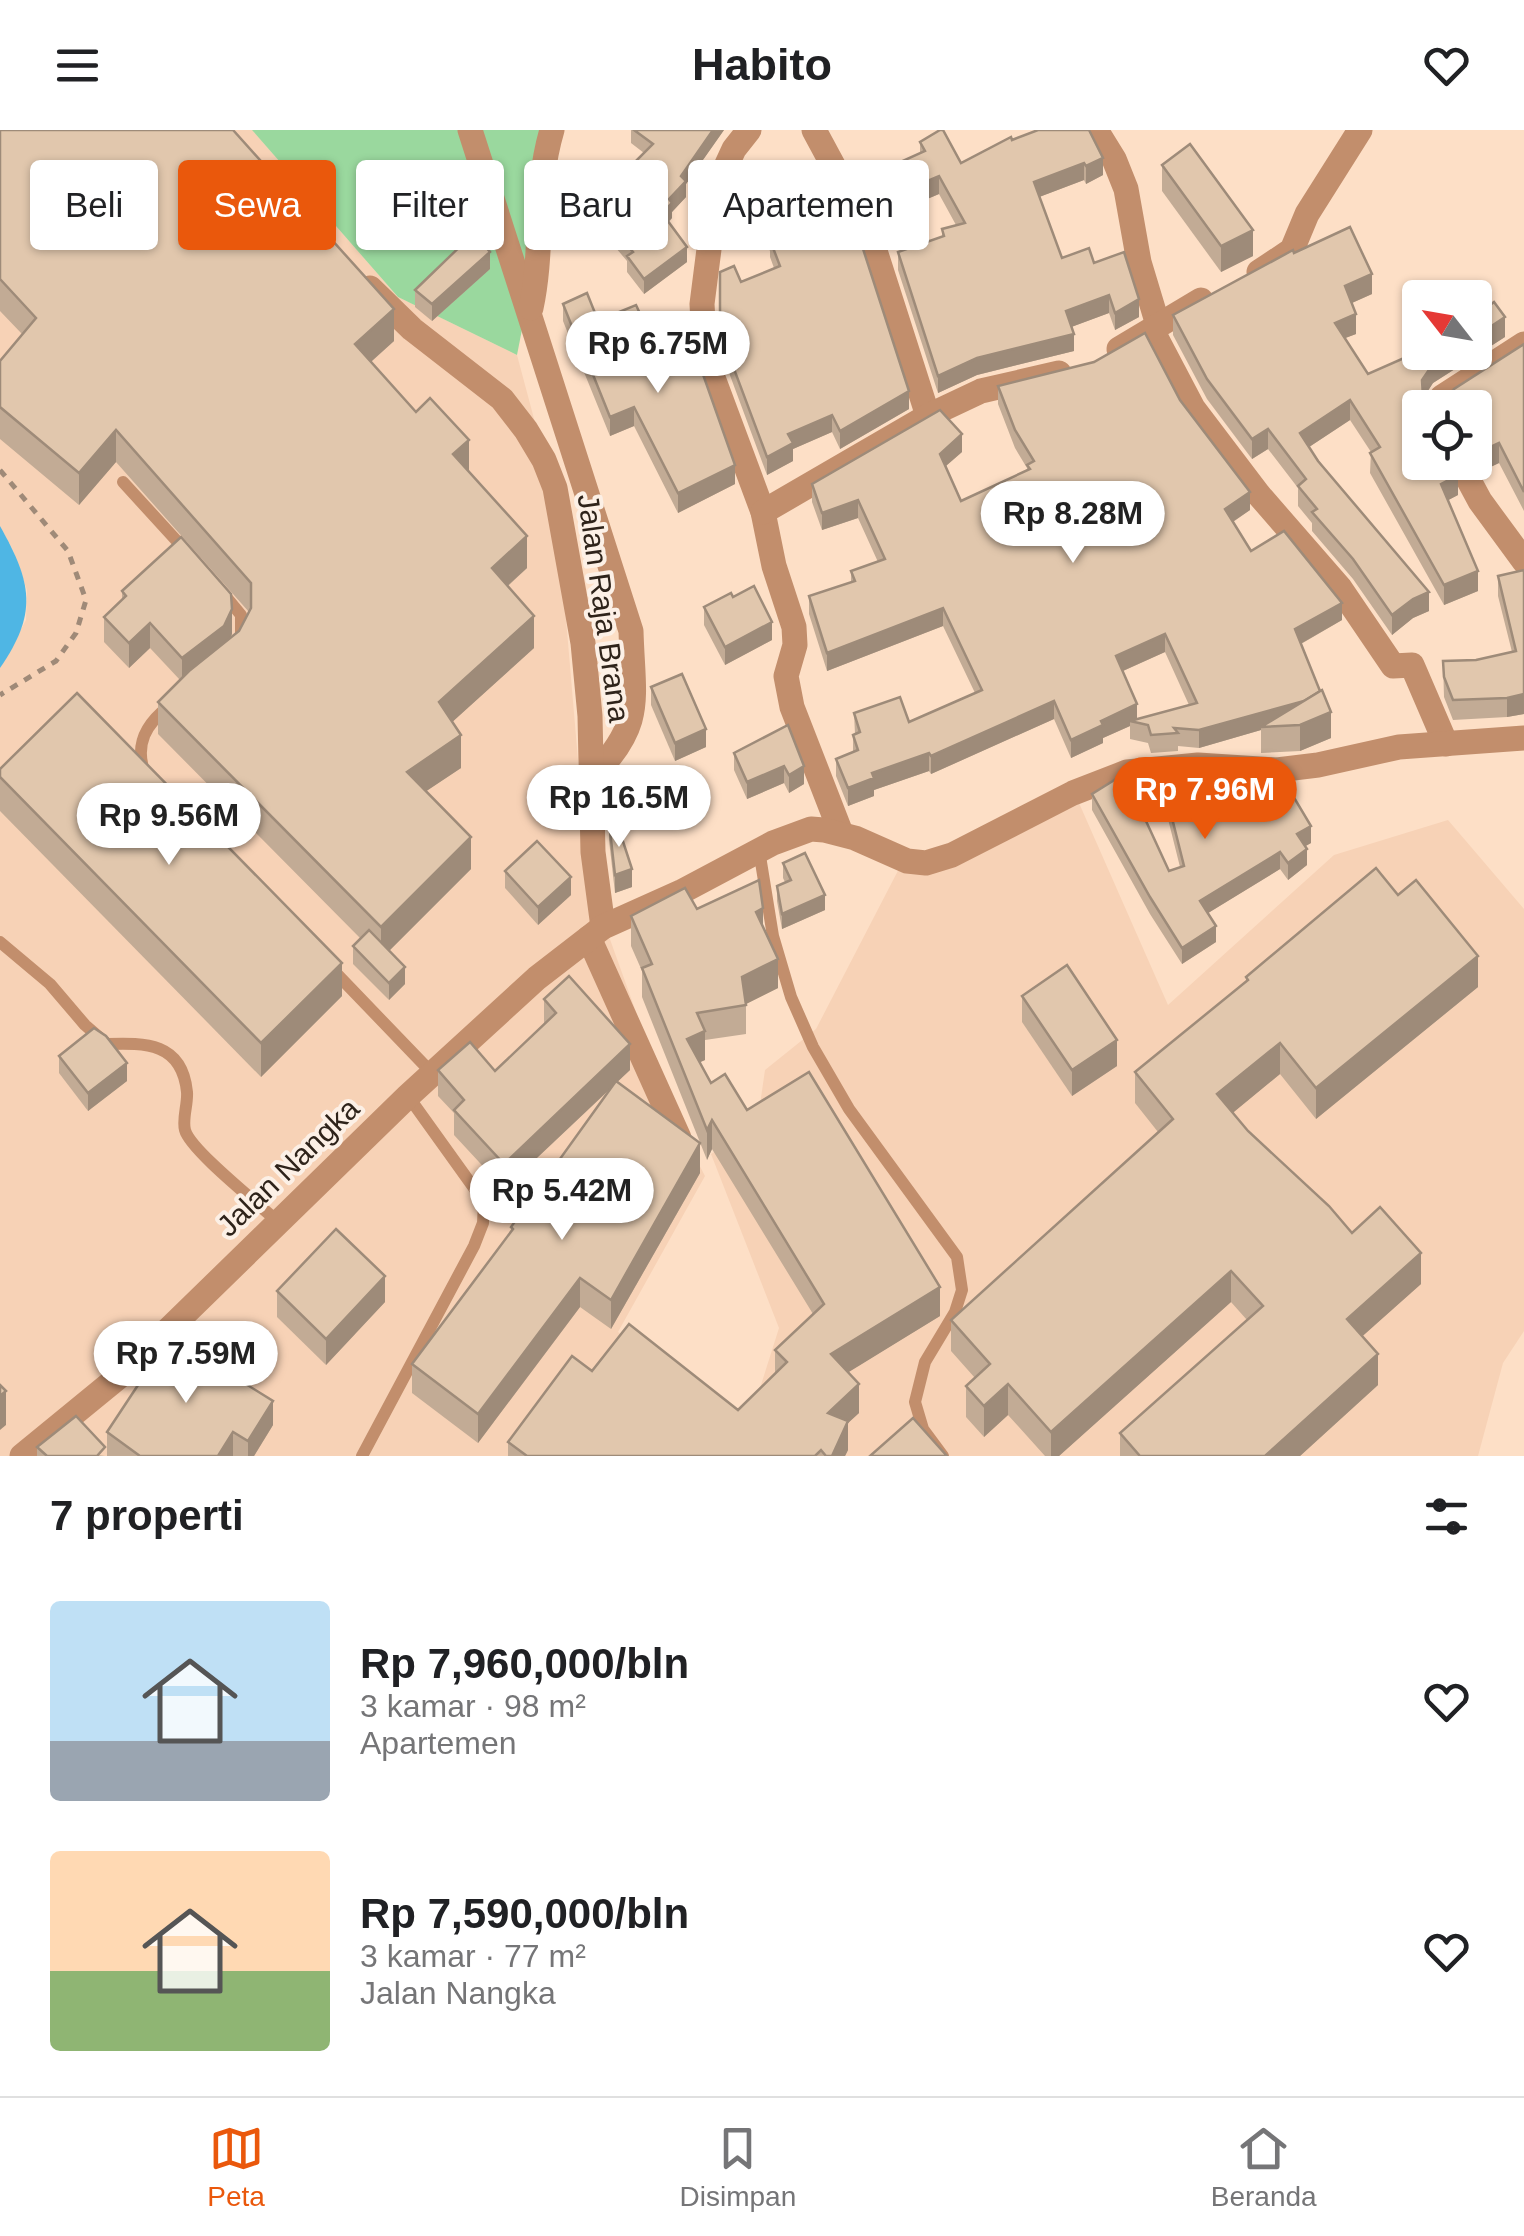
<!DOCTYPE html>
<html lang="id">
<head>
<meta charset="utf-8">
<style>
  :root { --surface:#fff; --page:#f6f6f6; --text:#202124; --muted:#757577; --line:#e0e0e0; --accent:#ea580c }
  body { margin:0; font-family:Arial,sans-serif; background:var(--page); color:var(--text); height:100vh; display:flex; flex-direction:column; font-size:38px; white-space:nowrap }
  * { box-sizing:border-box; margin:0 }
  p { font-size:32px; color:var(--muted) }
  .icon { flex:none; width:55px; height:55px; fill:none; stroke:currentColor; stroke-width:2; stroke-linecap:round; stroke-linejoin:round }
  .map { position:relative; height:1326px; overflow:hidden }
  .details { display:flex; flex-direction:column; background:var(--surface); flex:1 }
  .details>* { flex:none }
  .guide { position:absolute; left:30px; top:30px; width:1000px; height:90px; display:flex; gap:20px }
  .needle { width:65px; rotate:301deg }
  .tools { position:absolute; left:1402px; top:150px; display:grid; gap:20px }
  .tools a { display:grid; place-items:center; width:90px; height:90px; border-radius:10px; background:var(--surface); box-shadow:0 2px 8px #0004; font-size:50px }
  .price { position:absolute; translate:-50% -85px; padding:0 22px; border-radius:35px; background:#fff; color:#222; font-size:32px; line-height:65px; filter:drop-shadow(0 2px 5px #0008) }
  .price::after { content:''; position:absolute; left:50%; top:60px; width:30px; height:22px; margin-left:-15px; background:inherit; clip-path:polygon(0 0,100% 0,50% 100%) }
  .price.on { background:var(--accent); color:#fff }
  ul { padding:0; list-style:none }
  li { display:flex; align-items:center; gap:30px; height:250px; padding:0 50px }
  li span { display:grid; place-items:center; flex:none; width:280px; height:200px; border-radius:10px; color:#555 }
  li>.icon { margin-inline-start:auto }
  span .icon { width:120px; height:120px; fill:#fffc; stroke-width:1 }
  li b { font-size:42px }
  h2 { display:flex; justify-content:space-between; align-items:center; height:120px; padding:0 50px; font-size:42px }
  .chip { padding:0 35px; border-radius:10px; background:var(--surface); box-shadow:0 2px 8px #0004; font-size:35px; line-height:90px }
  .chip.on { background:var(--accent); color:#fff }
  header { display:flex; justify-content:space-between; align-items:center; height:130px; padding:0 50px; background:var(--surface); font-size:45px; font-weight:700 }
  .dock { display:flex; justify-content:space-around; align-items:center; height:140px; border-top:2px solid var(--line); background:var(--surface); font-size:28px; color:var(--muted) }
  .dock a { display:grid; justify-items:center; gap:5px }
  .dock .on { color:var(--accent) }
  .map>svg:first-child { display:block }
  .built { fill:#f7d2b6 }
  .green { fill:#9ad89e }
  .water { fill:#4fb6e4 }
  .lines { fill:none; stroke-linecap:round; stroke-linejoin:round }
  .path { stroke:#9f8a78; stroke-width:5; stroke-dasharray:8 8; stroke-linecap:butt }
  .service { stroke:#c28e6c; stroke-width:12 }
  .minor { stroke:#c28e6c; stroke-width:25 }
  .tertiary { stroke:#c28e6c; stroke-width:25 }
  .wall { fill:#c2ab95; fill-rule:evenodd }
  .shaded-wall { fill:#9e8b79 }
  .building { fill:#e1c7ad; stroke:#9e8b79; stroke-width:2.5 }
  .labels { text-anchor:middle; dominant-baseline:central; stroke-width:8; stroke-linejoin:round; paint-order:stroke }
  .street-label { font-size:30px; fill:#2e231a; stroke:#fcf0e6 }
</style>
</head>
<body>
<header><svg class="icon" aria-label="menu" viewBox="0 0 24 24"><path d="M4 6h16M4 12h16M4 18h16"/></svg>Habito<svg class="icon" aria-label="heart" viewBox="0 0 24 24"><path d="M12 20l-8-8c-3-5 5-10 8-4 3-6 11-1 8 4z"/></svg></header>
<div class="map">
<svg width="1524" height="1326" viewBox="0 0 1524 1326">
  <rect width="100%" height="100%" fill="#fddfc6"/>
  <path class="built" d="M0 0H252L398 167 517 225 556 371 588 748 673 985 705 1046 618 1202 749 1293 779 1198 711 1024 757 995 765 940 816 899 903 731 1079 673 1168 875 1334 725 1448 690 1524 779V1201L1503 1233 1478 1326H0V538L26 490 27 460 13 420 0 396Z"/>
  <path class="green" d="M252 0H561L517 225 398 167Z"/>
  <path class="water" d="M0 396C32 453 38 483 0 538Z"/>
  <g class="lines">
    <path class="path" d="M0 340 68 421 86 470 76 503 56 531 0 565"/>
    <g class="service">
      <path d="M123 352 186 421"/>
      <path d="M222 462 241 485V510"/>
      <path d="M144 641C135 614 146 594 168 577"/>
      <path d="M759 720 773 806 791 867 813 917 849 979 957 1127 962 1160 955 1182 925 1232 915 1272 923 1299 943 1326"/>
      <path d="M0 812 50 854 85 895 107 914C145 913 182 912 187 962 188 974 182 989 185 1000 190 1020 260 1075 278 1092"/>
      <path d="M333 840 432 943"/>
      <path d="M362 1326 474 1116 483 1093 484 1072 408 966"/>
    </g>
    <g class="minor">
      <path d="M470 0 631 501C633 571 645 593 592 647"/>
      <path d="M749 0 734 19 722 45 714 80 702 174 704 209 712 245 763 382 774 436 794 497 795 515 786 546 792 577 841 703"/>
      <path d="M814 0 869 102 928 286"/>
      <path d="M1096 0 1114 29 1126 59 1139 132 1158 195"/>
      <path d="M1259 142 1292 120 1307 84 1360 0"/>
      <path d="M370 158 412 199 502 269 526 300 544 330 555 358 583 513 590 586 593 722 603 797"/>
      <path d="M531 178C544 117 534 60 552 0"/>
      <path d="M1152 200 1193 278 1259 365 1340 458 1393 536 1412 535 1446 614"/>
      <path d="M1119 219 1201 170"/>
      <path d="M1436 278 1442 267 1524 214"/>
      <path d="M1459 332 1480 371 1524 431"/>
      <path d="M763 382 928 286 981 261 1059 243"/>
      <path d="M589 808 679 1008"/>
    </g>
    <path class="tertiary" d="M22 1326 127 1240 408 966 537 848 603 797 681 762 773 713 811 699 824 700 855 708 907 731 926 733 952 725 1073 663 1127 642 1198 635 1277 640 1318 635 1399 617 1524 608"/>
  </g>
  <g class="wall">
    <path d="M0 0 394 211 371 232 469 341 527 438 508 456 534 518 452 592 461 638 426 661 471 739 389 821 405 854 389 870 353 834V816L361 809 158 604V572L180 550 150 518 129 538 104 512V487L122 471V461L232 504 229 510 239 501 249 482 116 332 79 375 0 309V231L22 204 0 181Z"/>
    <path d="M631 0H724L686 54V67L672 82V88L669 92 687 132 644 164 627 142V131L610 111V95L621 86 609 74V58L644 23 631 13Z"/>
    <path d="M1038 0 1103 45 1086 54 1084 50 1039 67 1062 128 1094 133 1139 187 1115 200 1109 183 1071 197 1074 221 977 245 938 263 898 140V122L942 107V99L956 95 939 64 880 89 867 64V47L920 23V12L961 33Z"/>
    <path d="M1162 35 1253 126 1221 142 1162 61Z"/>
    <path d="M756 76 909 279 840 319 832 302 793 319V331L767 345 728 240 720 207V142L741 152 774 138 770 127V121L756 93Z"/>
    <path d="M1294 123 1372 164 1352 173 1356 204 1345 208 1368 244 1505 207 1433 253 1423 268 1429 273 1444 272 1524 214V381L1499 333 1482 341 1475 329V278H1420L1458 365 1448 370 1478 461 1444 475 1370 343 1371 322 1350 290 1309 317 1429 481 1413 488 1392 505 1353 449 1312 401V393L1298 376V358L1268 319 1252 329 1207 269 1173 205V185Z"/>
    <path d="M490 139 432 191 415 177V160Z"/>
    <path d="M563 174 660 227 735 354 678 383 634 296 610 306 575 220V215L573 216 563 191Z"/>
    <path d="M998 256 1180 270 1250 380 1233 392 1251 421 1342 490 1301 514 1331 608 1300 621 1261 623V600L1199 618 1178 616V621L1151 623 1148 613 1130 609V596L1103 608V613L1071 628 1054 589 931 644 929 641 874 660V666L848 676 836 646V629L853 622V605L855 604 854 583 909 592 975 563 943 496 827 541 809 484V466L851 452V441L878 432 858 388 822 400 812 372V354L962 322 946 336 961 371 1027 340V338L1015 318 998 274ZM1165 522 1189 575 1137 589 1123 541Z"/>
    <path d="M1524 440V584L1507 587 1453 590 1444 567 1443 531 1476 530 1512 522 1498 466V446Z"/>
    <path d="M733 467 772 510 725 535 704 495V477Z"/>
    <path d="M651 557 706 617 675 631 651 575Z"/>
    <path d="M788 595 804 654 789 663 784 653 747 669 734 640V623Z"/>
    <path d="M0 639 342 866 261 947 0 681Z"/>
    <path d="M1092 664 1169 741 1180 737 1166 681V664L1218 669 1311 713 1305 716 1307 735 1288 750 1280 739 1208 783 1216 812 1182 834 1150 784 1092 680Z"/>
    <path d="M609 692 632 757 615 763 609 710Z"/>
    <path d="M783 733 825 780 782 799 777 771V756L785 752 783 748Z"/>
    <path d="M505 741 571 765 538 795 505 758Z"/>
    <path d="M697 779 763 797 778 858 746 874V904L705 910V930L700 932 711 953 747 980 940 1186 848 1242 859 1283 848 1293V1320L845 1326H508V1312L592 1241 738 1280 775 1244V1220L813 1184 712 1019 707 1030 642 867V841L631 816V786Z"/>
    <path d="M1246 847 1478 857 1316 989 1280 944 1232 983 1248 1001 1352 1103 1421 1154 1362 1206 1378 1255 1300 1326H1120V1303L1247 1190 1231 1172 1059 1326H1045L1008 1285 984 1307 966 1287V1256L975 1248 951 1221V1190L1158 1002 1135 973V942L1246 852Z"/>
    <path d="M1022 866 1117 936 1072 966 1022 892Z"/>
    <path d="M544 869 630 940 617 952 700 1043 611 1199 580 1177 478 1313 412 1263V1234L511 1102V1097L609 960 504 1059 454 1005V983L438 966V940L495 941 544 895Z"/>
    <path d="M59 926 127 951 88 981 59 943Z"/>
    <path d="M277 1161 385 1172 326 1235 277 1187Z"/>
    <path d="M138 1242 273 1295 254 1326H107V1302L138 1256Z"/>
    <path d="M37 1317 105 1326H37Z"/>
  </g>
  <g class="shaded-wall">
    <path d="M713 0H724L686 54V67L672 82V88L662 98V83L681 46Z"/>
    <path d="M1103 28V45L1086 54V36Z"/>
    <path d="M1084 33V50L1034 69V52Z"/>
    <path d="M939 46V64L880 89V71Z"/>
    <path d="M1253 100V126L1221 142V116Z"/>
    <path d="M687 117V132L644 164V149Z"/>
    <path d="M490 122V139L432 191V174Z"/>
    <path d="M1372 144V164L1345 176V156Z"/>
    <path d="M1109 165V183L1066 199V181Z"/>
    <path d="M1139 169V187L1115 200V183Z"/>
    <path d="M394 179V211L355 246V214Z"/>
    <path d="M595 183V200H575V215L573 216V199Z"/>
    <path d="M1356 184V204L1335 212V193Z"/>
    <path d="M1505 187V207L1433 253 1422 270V250L1433 234 1450 222H1475V207Z"/>
    <path d="M1074 204V221L977 245 938 263V246L977 228Z"/>
    <path d="M909 261V279L840 319V301Z"/>
    <path d="M1350 270V290L1300 323V303Z"/>
    <path d="M634 277V296L610 306V287Z"/>
    <path d="M832 285V302L793 319V331L767 345V327L788 304Z"/>
    <path d="M1268 299V319L1252 329V309Z"/>
    <path d="M116 300V332L79 375V343Z"/>
    <path d="M962 304V322L940 341V324Z"/>
    <path d="M469 310V342L453 324Z"/>
    <path d="M1499 313V333L1482 341V321Z"/>
    <path d="M735 335V354L678 383V363Z"/>
    <path d="M1458 345V365L1441 374V354Z"/>
    <path d="M1250 362V380L1225 397V379Z"/>
    <path d="M858 370V388L822 400V383Z"/>
    <path d="M527 406V438L492 470V438Z"/>
    <path d="M1478 441V461L1444 475V455Z"/>
    <path d="M1429 462V481L1413 488 1392 505V485L1413 469Z"/>
    <path d="M1342 473V490L1295 517V499Z"/>
    <path d="M943 478V496L827 541V523Z"/>
    <path d="M232 479V504L224 521 182 553V528Z"/>
    <path d="M534 486V518L439 604V572Z"/>
    <path d="M772 492V510L725 535V517Z"/>
    <path d="M150 493V518L129 538V513Z"/>
    <path d="M1165 504V522L1116 544V526Z"/>
    <path d="M1524 564V584L1507 587V568Z"/>
    <path d="M1322 566 1261 597V600L1199 618V600Z"/>
    <path d="M1054 571V589L931 644V626Z"/>
    <path d="M1137 574V592L1130 591V596L1103 608V613L1071 628V610L1101 591Z"/>
    <path d="M1331 582V608L1300 621V595Z"/>
    <path d="M706 599V617L675 631V613Z"/>
    <path d="M461 605V638L407 674V642Z"/>
    <path d="M929 623V641L874 660V666L848 676V658L872 643Z"/>
    <path d="M784 636V653L747 669V652Z"/>
    <path d="M804 636V654L789 663V645Z"/>
    <path d="M1311 696V713L1297 721V704Z"/>
    <path d="M471 707V739L381 829V797Z"/>
    <path d="M1307 719V735L1288 750V733Z"/>
    <path d="M1280 722V739L1200 788V771Z"/>
    <path d="M632 739V757L615 763V745Z"/>
    <path d="M571 747V765L538 795V777Z"/>
    <path d="M825 765V780L782 799V784Z"/>
    <path d="M763 778V807L756 782Z"/>
    <path d="M1216 796V812L1182 834V818Z"/>
    <path d="M1478 826V857L1316 989V958Z"/>
    <path d="M778 829V858L742 876V847Z"/>
    <path d="M342 833V866L261 947V913Z"/>
    <path d="M405 837V854L389 870V853Z"/>
    <path d="M705 901V930L687 938V909Z"/>
    <path d="M1117 910V936L1072 966V940Z"/>
    <path d="M1280 913V944L1217 996V964Z"/>
    <path d="M630 914V940L504 1059V1034Z"/>
    <path d="M127 933V951L88 981V963Z"/>
    <path d="M712 990V1019L707 1030V1000Z"/>
    <path d="M700 1013V1043L611 1199V1170Z"/>
    <path d="M1421 1123V1154L1347 1220V1189Z"/>
    <path d="M1231 1141V1172L1059 1326H1051V1302Z"/>
    <path d="M385 1146V1172L326 1235V1209Z"/>
    <path d="M580 1148V1177L478 1313V1284Z"/>
    <path d="M940 1157V1186L831 1253V1224Z"/>
    <path d="M1378 1224V1255L1300 1326H1265Z"/>
    <path d="M859 1254V1283L848 1293V1320L845 1326H832L828 1283Z"/>
    <path d="M1008 1254V1285L984 1307V1276Z"/>
    <path d="M6 1261V1295L0 1300V1266Z"/>
    <path d="M273 1271V1295L254 1326H248V1311Z"/>
    <path d="M233 1302V1326H218Z"/>
  </g>
  <g class="building">
    <path d="M0 0H233L394 179 355 214 416 282 430 268 469 310 453 324 527 406 492 438 534 486 439 572 461 605 407 642 471 707 381 797 158 572 189 541 239 501 251 478V453L116 300 79 343 0 277V231L36 188 0 149Z"/>
    <path d="M634 0H713L681 46 686 51 669 69 672 73 662 83 687 117 644 149 627 126 633 122 610 95 629 78 609 58 653 14Z"/>
    <path d="M940 0H943L961 33 1011 7 1012 10 1038 0H1089L1103 28 1086 36 1084 33 1034 52 1062 128 1089 118 1094 133 1124 122 1139 169 1115 183 1109 165 1066 181 1074 204 977 228 938 246 898 122 944 106 942 99 965 93 939 46 880 71 867 47 925 21 920 12Z"/>
    <path d="M1190 14 1253 100 1221 116 1162 35Z"/>
    <path d="M828 42 854 91 909 261 840 301 832 285 788 304 793 313 767 327 728 223 720 189V142L734 136 741 152 780 136 770 110 773 108 756 76 784 56 786 59Z"/>
    <path d="M1350 97 1372 144 1345 156 1356 184 1335 193 1368 244 1420 221V222H1450L1433 234 1422 250 1423 267 1429 273 1444 272 1454 259 1524 214V362L1499 313 1482 321 1475 310V278H1420V332H1452L1458 345 1441 354 1478 441 1444 455 1370 323 1380 317 1350 270 1300 303 1318 331 1429 462 1413 469 1392 485 1353 429 1312 382 1317 379 1298 356 1306 349 1268 299 1252 309 1207 249 1173 185 1293 120 1294 123Z"/>
    <path d="M474 103 490 122 432 174 415 160Z"/>
    <path d="M587 163 595 183 573 199 563 174Z"/>
    <path d="M1494 172 1505 187 1475 207V186Z"/>
    <path d="M636 175 660 227 693 216 735 335 678 363 634 277 610 287 575 200Z"/>
    <path d="M1145 203 1180 270 1250 362 1225 379 1251 421 1284 401 1342 473 1295 499 1320 561 1304 571 1199 600 1174 598 1178 603 1151 605 1148 595 1130 591 1197 573 1165 504 1116 526 1137 574 1101 591 1103 595 1071 610 1054 571 931 626 929 623 872 643 874 648 848 658 836 629 858 620 853 605 860 602 854 583 900 567 909 592 982 560 943 478 827 523 809 466 855 451 851 441 885 429 858 370 822 383 812 354 940 280 962 304 940 324 961 371 1030 339 1027 335 1034 331 1015 300 998 256 1094 232Z"/>
    <path d="M181 407 231 464 232 479 224 496 182 528 150 493 129 513 104 487 126 466 122 461Z"/>
    <path d="M1524 440V564L1507 568 1453 570 1444 547 1443 531 1476 530 1516 521 1498 446Z"/>
    <path d="M754 456 772 492 725 517 704 477 731 463 733 467Z"/>
    <path d="M682 544 706 599 675 613 651 557Z"/>
    <path d="M1322 560 1331 582 1300 595 1261 597Z"/>
    <path d="M77 563 342 833 261 913 0 647V639Z"/>
    <path d="M788 595 804 636 789 645 784 636 747 652 734 623Z"/>
    <path d="M1270 639H1277L1311 696 1297 704 1307 719 1288 733 1280 722 1200 771 1216 796 1182 818 1150 767 1092 664 1116 649 1120 656 1128 652 1169 741 1184 736 1166 664 1202 642 1218 669Z"/>
    <path d="M616 690 632 739 615 745 609 692Z"/>
    <path d="M537 711 571 747 538 777 505 741Z"/>
    <path d="M805 723 825 765 782 784 777 756 791 750 783 733Z"/>
    <path d="M1376 738 1398 765 1416 750 1478 826 1316 958 1280 913 1217 964 1248 1001 1329 1076 1352 1103 1380 1077 1421 1123 1347 1189 1378 1224 1265 1326H1140L1120 1303 1263 1176 1231 1141 1051 1302 1008 1254 984 1276 966 1256 990 1234 951 1190 1173 989 1135 942 1248 850 1246 847Z"/>
    <path d="M759 750 763 778 756 782 778 829 742 847 746 875 697 883 705 901 687 909 711 953 725 944 747 980 809 942 940 1157 831 1224 859 1254 828 1283 848 1291 832 1326H826L821 1320 815 1326H527L508 1312 572 1226 592 1241 629 1194 738 1280 787 1232 775 1220 824 1174 712 990 707 1000 642 838 652 834 631 786 685 758 697 779Z"/>
    <path d="M369 800 405 837 389 853 353 816Z"/>
    <path d="M1067 835 1117 910 1072 940 1022 866Z"/>
    <path d="M569 846 630 914 504 1034 454 980 464 970 438 940 470 912 495 941 556 883 544 869Z"/>
    <path d="M94 898 106 906 127 933 88 963 59 926Z"/>
    <path d="M616 951 700 1013 611 1170 580 1148 478 1284 412 1234 513 1099 511 1097Z"/>
    <path d="M336 1099 385 1146 326 1209 277 1161Z"/>
    <path d="M164 1203 273 1271 248 1311 233 1302 218 1326H140L107 1302 144 1246 138 1242Z"/>
    <path d="M0 1255 6 1261 0 1266Z"/>
    <path d="M76 1286 105 1317 97 1326H47L37 1317Z"/>
    <path d="M913 1288 947 1326H870Z"/>
  </g>
  <g class="labels">
    <g class="street-label">
      <text transform="translate(604 478) rotate(82)">Jalan Raja Brana</text>
      <text transform="translate(288 1037) rotate(-44)">Jalan Nangka</text>
    </g>
  </g>
</svg>
<div class="tools">
<a><svg class="needle" viewBox="-14 -14 28 28"><path d="M0-13l5 13h-10z" fill="#e53935"/><path d="M0 13l5-13h-10z" fill="#757577"/></svg></a>
<a><svg class="icon" aria-label="locate" viewBox="0 0 24 24"><circle cx="12" cy="12" r="6"/><path d="M12 2v4M12 18v4M2 12h4M18 12h4"/></svg></a>
</div>
<b class="price" style="left:658px;top:266px">Rp 6.75M</b>
<b class="price" style="left:1073px;top:436px">Rp 8.28M</b>
<b class="price on" style="left:1205px;top:712px">Rp 7.96M</b>
<b class="price" style="left:619px;top:720px">Rp 16.5M</b>
<b class="price" style="left:169px;top:738px">Rp 9.56M</b>
<b class="price" style="left:562px;top:1113px">Rp 5.42M</b>
<b class="price" style="left:186px;top:1276px">Rp 7.59M</b>
<div class="guide">
<a class="chip">Beli</a>
<a class="chip on">Sewa</a>
<a class="chip">Filter</a>
<a class="chip">Baru</a>
<a class="chip">Apartemen</a>
</div>
</div>
<section class="details">
<h2>7 properti<svg class="icon" aria-label="filters" viewBox="0 0 24 24"><path d="M4 7h16M4 17h16"/><circle cx="9" cy="7" r="2"/><circle cx="15" cy="17" r="2"/></svg></h2>
<ul>
<li><span style="background:linear-gradient(#bfe0f5 70%,#9aa5b1 0)"><svg class="icon" aria-label="home" viewBox="0 0 24 24"><path d="M3 11l9-7 9 7M6 9v11h12V9"/></svg></span><div><b>Rp 7,960,000/bln</b><p>3 kamar · 98 m²</p><p>Apartemen</p></div><svg class="icon" aria-label="heart" viewBox="0 0 24 24"><path d="M12 20l-8-8c-3-5 5-10 8-4 3-6 11-1 8 4z"/></svg></li>
<li><span style="background:linear-gradient(#ffd9b3 60%,#8fb573 0)"><svg class="icon" aria-label="home" viewBox="0 0 24 24"><path d="M3 11l9-7 9 7M6 9v11h12V9"/></svg></span><div><b>Rp 7,590,000/bln</b><p>3 kamar · 77 m²</p><p>Jalan Nangka</p></div><svg class="icon" aria-label="heart" viewBox="0 0 24 24"><path d="M12 20l-8-8c-3-5 5-10 8-4 3-6 11-1 8 4z"/></svg></li>
</ul>
</section>
<nav class="dock">
<a class="on"><svg class="icon" aria-label="map" viewBox="0 0 24 24"><path d="M3 6l6-2 6 2 6-2v14l-6 2-6-2-6 2zM9 4v14M15 6v14"/></svg>Peta</a>
<a><svg class="icon" aria-label="saved" viewBox="0 0 24 24"><path d="M7 4h10v16l-5-4-5 4z"/></svg>Disimpan</a>
<a><svg class="icon" aria-label="home" viewBox="0 0 24 24"><path d="M3 11l9-7 9 7M6 9v11h12V9"/></svg>Beranda</a>
</nav>
</body>
</html>
